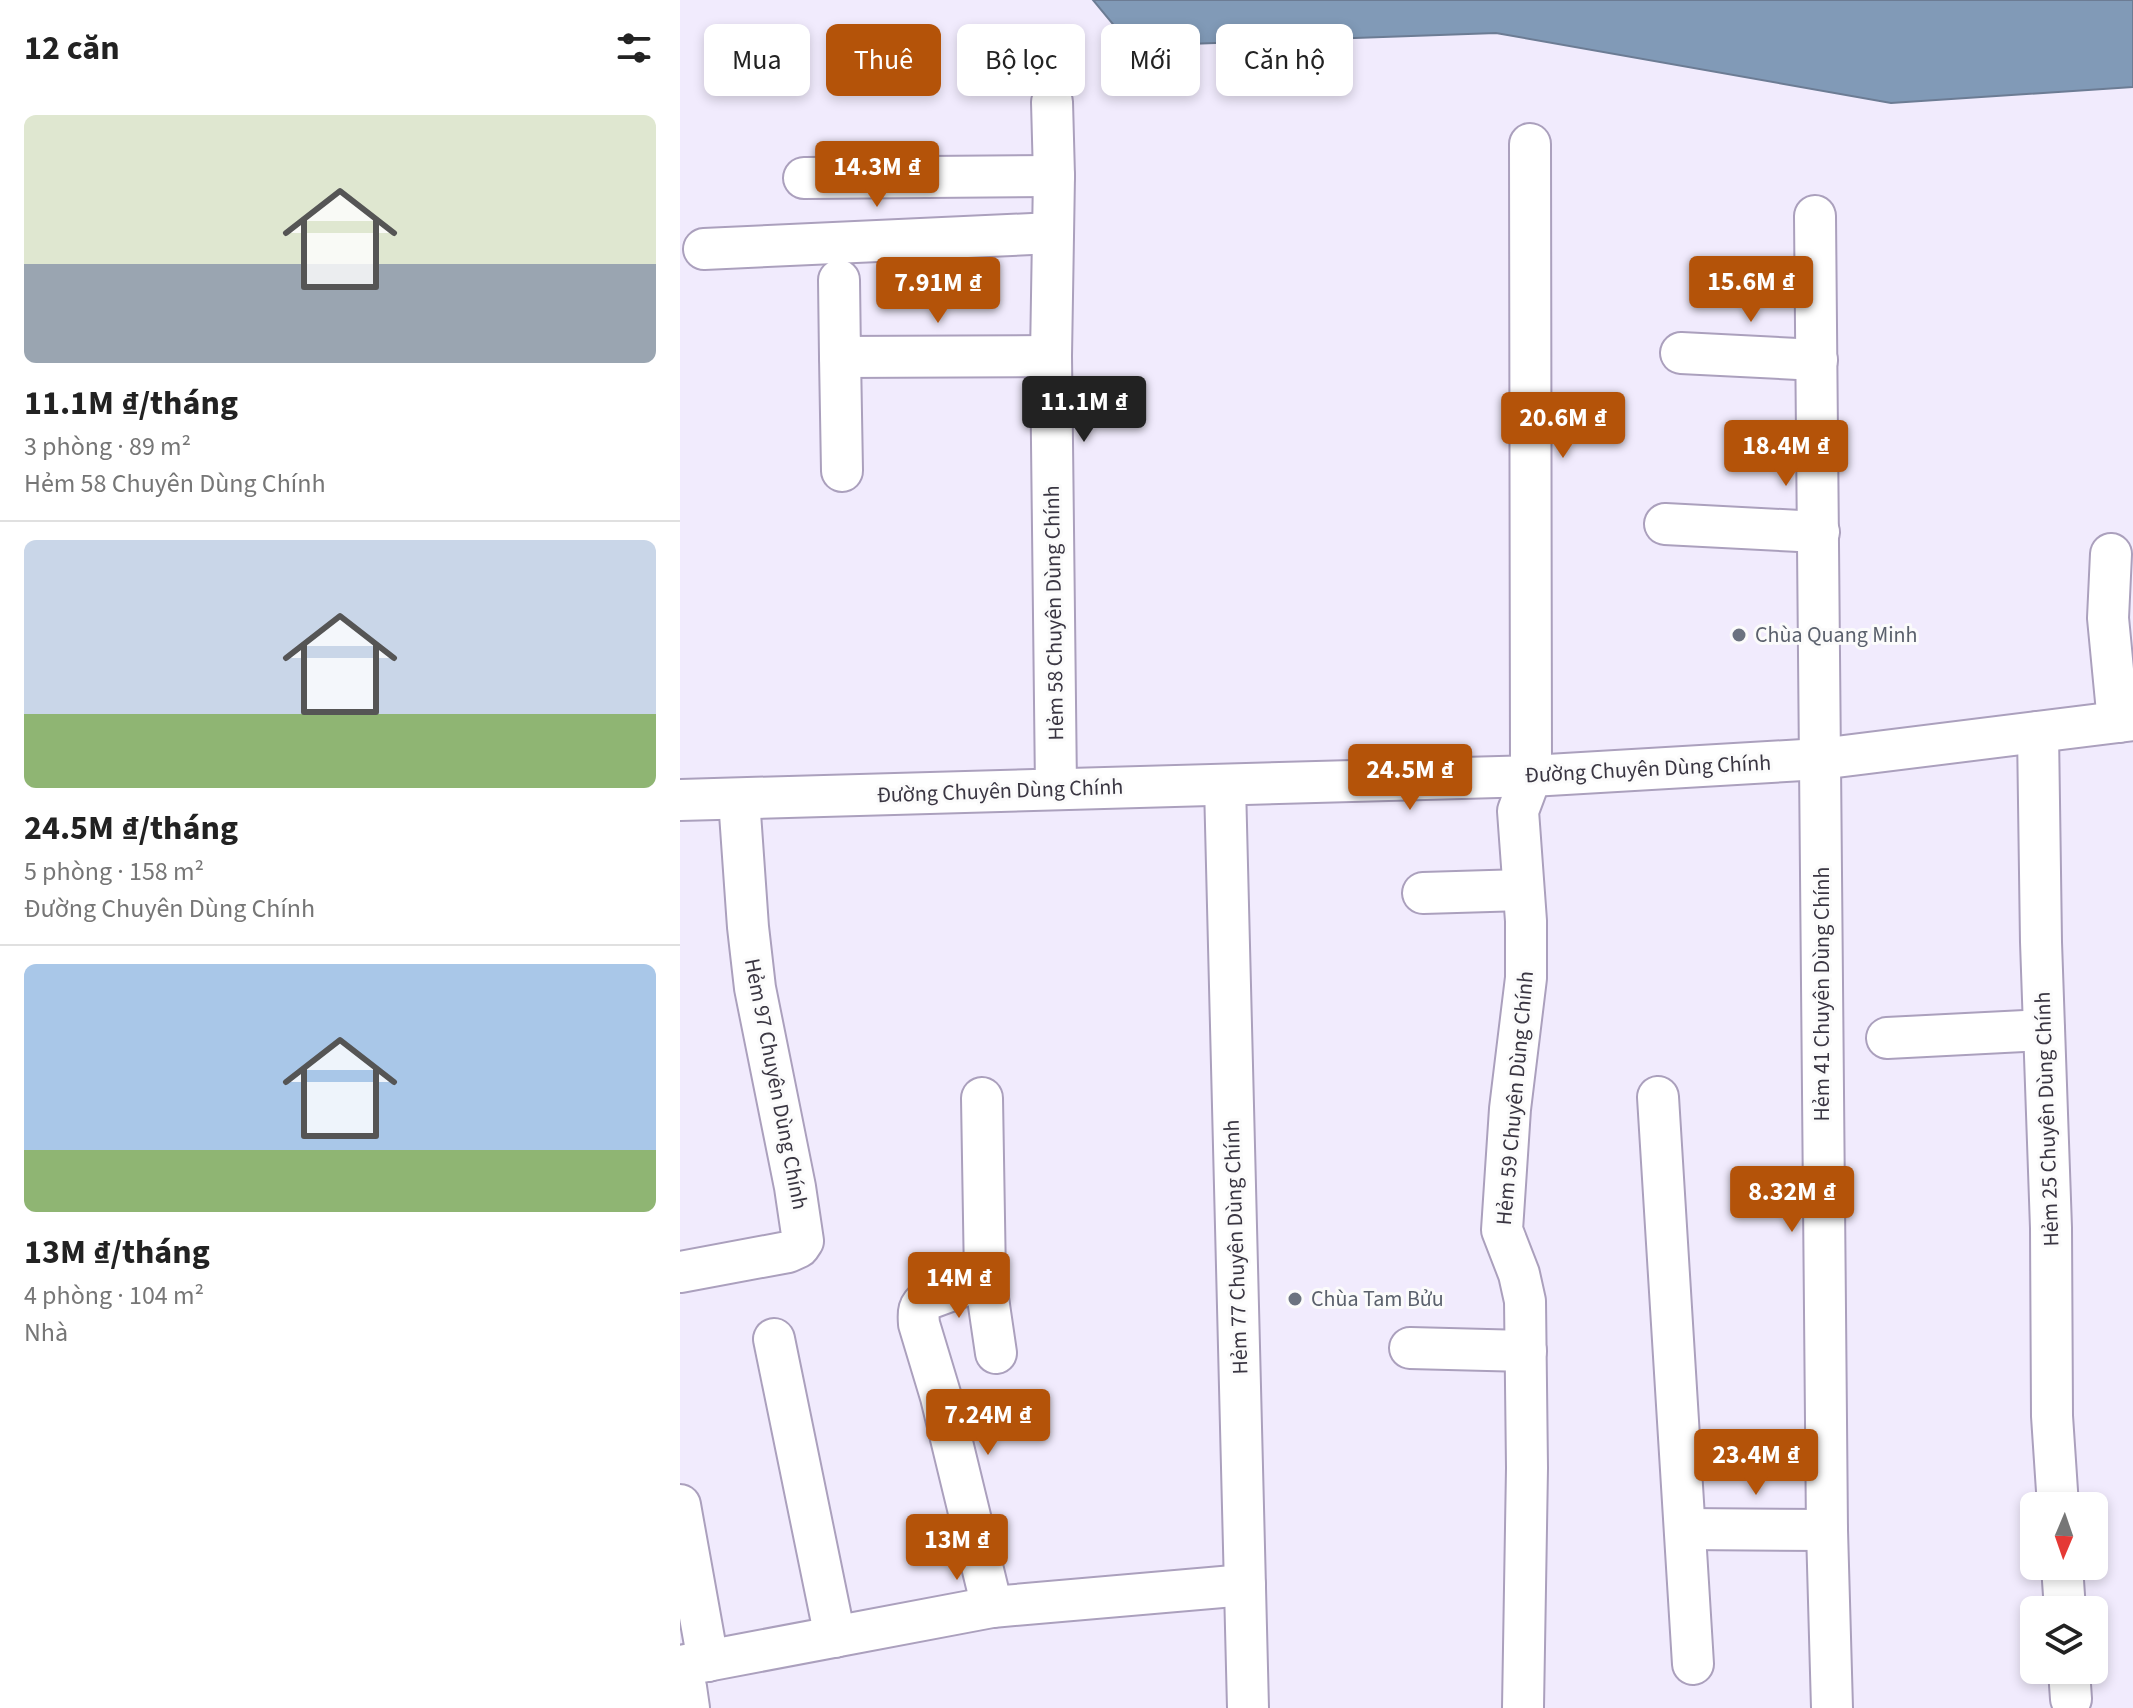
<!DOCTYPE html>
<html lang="vi">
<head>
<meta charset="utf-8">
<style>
  :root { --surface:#fff; --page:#f2f2f2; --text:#222; --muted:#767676; --line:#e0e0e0; --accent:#b45309 }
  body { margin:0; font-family:"Source Sans 3",sans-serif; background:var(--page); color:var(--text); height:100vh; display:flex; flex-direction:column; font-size:30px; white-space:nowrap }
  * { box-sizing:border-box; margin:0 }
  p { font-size:26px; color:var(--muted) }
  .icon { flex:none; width:44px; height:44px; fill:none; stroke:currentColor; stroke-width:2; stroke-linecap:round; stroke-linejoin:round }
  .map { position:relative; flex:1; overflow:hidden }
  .panel { display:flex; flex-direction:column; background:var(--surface); width:680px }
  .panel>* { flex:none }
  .banner { position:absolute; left:24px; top:24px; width:760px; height:72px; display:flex; gap:16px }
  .needle { width:52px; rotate:182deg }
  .fabs { position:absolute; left:1340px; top:1492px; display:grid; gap:16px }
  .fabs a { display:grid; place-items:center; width:88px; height:88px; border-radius:12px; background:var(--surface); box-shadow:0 4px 12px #0003; font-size:40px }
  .price { position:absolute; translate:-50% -68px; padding:0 18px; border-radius:8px; background:var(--accent); color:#fff; font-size:26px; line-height:52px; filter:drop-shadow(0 2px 4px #0008) }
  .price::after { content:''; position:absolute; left:50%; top:48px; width:24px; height:18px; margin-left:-12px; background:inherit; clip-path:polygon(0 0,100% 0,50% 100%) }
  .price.selected { background:#222; color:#fff }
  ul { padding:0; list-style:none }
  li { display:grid; align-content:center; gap:16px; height:424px; padding:0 24px }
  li+li { border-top:2px solid var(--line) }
  li span { display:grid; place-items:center; height:248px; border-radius:12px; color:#555 }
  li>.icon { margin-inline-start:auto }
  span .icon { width:144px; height:144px; fill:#fffc; stroke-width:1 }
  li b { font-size:34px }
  h2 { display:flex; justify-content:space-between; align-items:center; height:96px; padding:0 24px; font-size:34px }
  .chip { padding:0 28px; border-radius:12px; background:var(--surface); box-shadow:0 4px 12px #0003; font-size:28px; line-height:72px }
  .chip.selected { background:var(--accent); color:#fff }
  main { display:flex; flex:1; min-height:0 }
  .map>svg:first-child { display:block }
  .water { fill:#819ab7; stroke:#6c7c94; stroke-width:2 }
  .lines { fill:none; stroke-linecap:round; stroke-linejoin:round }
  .minor-casing { stroke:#aba0bd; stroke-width:44 }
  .minor { stroke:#fff; stroke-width:40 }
  .worship-dot { fill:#6b7280; stroke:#fbfbfb; stroke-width:3 }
  .labels { text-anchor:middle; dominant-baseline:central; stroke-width:6; stroke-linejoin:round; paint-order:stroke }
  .street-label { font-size:22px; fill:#3a3642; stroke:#fbfbfb }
  .worship-label { font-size:22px; fill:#5b616d; stroke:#fbfbfb; text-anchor:start }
</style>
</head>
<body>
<main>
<section class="panel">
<h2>12 căn<svg class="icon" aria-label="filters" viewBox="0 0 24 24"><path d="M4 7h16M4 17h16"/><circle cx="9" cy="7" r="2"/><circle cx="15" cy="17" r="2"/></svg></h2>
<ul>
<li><span style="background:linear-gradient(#dfe7d0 60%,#9aa5b1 0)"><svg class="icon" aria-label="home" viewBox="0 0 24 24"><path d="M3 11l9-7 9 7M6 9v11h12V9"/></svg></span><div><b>11.1M ₫/tháng</b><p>3 phòng · 89 m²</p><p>Hẻm 58 Chuyên Dùng Chính</p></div></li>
<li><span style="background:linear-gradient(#c9d6e8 70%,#8fb573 0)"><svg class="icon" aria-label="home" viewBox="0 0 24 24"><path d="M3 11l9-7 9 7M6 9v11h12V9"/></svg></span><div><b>24.5M ₫/tháng</b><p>5 phòng · 158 m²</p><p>Đường Chuyên Dùng Chính</p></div></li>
<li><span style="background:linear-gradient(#a9c7e8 75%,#8fb573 0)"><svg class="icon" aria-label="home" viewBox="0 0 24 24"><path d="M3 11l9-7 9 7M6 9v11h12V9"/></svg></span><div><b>13M ₫/tháng</b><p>4 phòng · 104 m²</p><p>Nhà</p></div></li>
</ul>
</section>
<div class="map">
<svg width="1453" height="1708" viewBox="0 0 1453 1708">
  <rect width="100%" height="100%" fill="#f1ebfd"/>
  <path class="water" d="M413 0H1453V87L1211 103 816 33 451 46Z"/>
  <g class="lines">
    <defs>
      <g id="minor">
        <path d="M372 102 374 176 371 356 376 788"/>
        <path d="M124 178 374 176"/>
        <path d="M1135 216 1147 1530 1152 1708"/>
        <path d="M24 249 373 233"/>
        <path d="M159 280 160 357 371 356"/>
        <path d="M1001 353 1137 360"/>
        <path d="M160 357 162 471"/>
        <path d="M985 524 1139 532"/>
        <path d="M1431 554 1428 618 1438 722"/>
        <path d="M1358 732 1361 942 1371 1228 1372 1416 1378 1506"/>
        <path d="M545 785 568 1708"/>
        <path d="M0 800 851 776 1140 759 1453 720"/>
        <path d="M743 893 843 890"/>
        <path d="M1207 1038 1364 1030"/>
        <path d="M978 1097 1013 1664"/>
        <path d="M302 1098 305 1278 248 1299C238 1306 238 1312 239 1324L261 1397 312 1607"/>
        <path d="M0 1272 108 1252 119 1247 123 1241 115 1187 75 988 68 927 59 799"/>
        <path d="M305 1278 316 1353"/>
        <path d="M94 1339 155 1637"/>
        <path d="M730 1348 846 1351"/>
        <path d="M0 1505 28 1661"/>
        <path d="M1005 1529 1147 1530"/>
        <path d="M1382 1566 1385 1610"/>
        <path d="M0 1666 312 1607 565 1585"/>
        <path d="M1389 1670 1391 1699"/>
        <path d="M6 1687 9 1708"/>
        <path d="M843 1708 847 1468 845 1301 839 1274 822 1230 830 1109 846 978V921L838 811 851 776 850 144"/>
      </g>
    </defs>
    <use href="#minor" class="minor-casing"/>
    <use href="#minor" class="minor"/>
  </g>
  <g class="worship-dot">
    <circle cx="1059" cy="635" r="8"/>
    <circle cx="615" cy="1299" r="8"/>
  </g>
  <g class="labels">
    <g class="street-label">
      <text transform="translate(374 613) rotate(-91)">Hẻm 58 Chuyên Dùng Chính</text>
      <text transform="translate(968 769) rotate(-3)">Đường Chuyên Dùng Chính</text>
      <text transform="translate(320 791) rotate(-2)">Đường Chuyên Dùng Chính</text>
      <text transform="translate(1142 994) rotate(-90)">Hẻm 41 Chuyên Dùng Chính</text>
      <text transform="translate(96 1084) rotate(79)">Hẻm 97 Chuyên Dùng Chính</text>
      <text transform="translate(835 1098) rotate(-85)">Hẻm 59 Chuyên Dùng Chính</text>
      <text transform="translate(1367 1119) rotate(-92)">Hẻm 25 Chuyên Dùng Chính</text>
      <text transform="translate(556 1247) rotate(-92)">Hẻm 77 Chuyên Dùng Chính</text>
    </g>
    <g class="worship-label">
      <text x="1075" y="635">Chùa Quang Minh</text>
      <text x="631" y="1299">Chùa Tam Bửu</text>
    </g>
  </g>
</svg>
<div class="fabs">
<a><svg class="needle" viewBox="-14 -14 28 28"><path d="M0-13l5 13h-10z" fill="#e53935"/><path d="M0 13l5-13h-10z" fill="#767676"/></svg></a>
<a><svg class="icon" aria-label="layers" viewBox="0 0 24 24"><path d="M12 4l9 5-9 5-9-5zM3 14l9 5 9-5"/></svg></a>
</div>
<b class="price" style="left:197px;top:209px">14.3M ₫</b>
<b class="price" style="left:1071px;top:324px">15.6M ₫</b>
<b class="price" style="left:258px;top:325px">7.91M ₫</b>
<b class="price selected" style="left:404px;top:444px">11.1M ₫</b>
<b class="price" style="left:883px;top:460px">20.6M ₫</b>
<b class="price" style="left:1106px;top:488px">18.4M ₫</b>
<b class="price" style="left:730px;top:812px">24.5M ₫</b>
<b class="price" style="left:1112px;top:1234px">8.32M ₫</b>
<b class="price" style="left:279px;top:1320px">14M ₫</b>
<b class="price" style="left:308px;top:1457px">7.24M ₫</b>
<b class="price" style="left:1076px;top:1497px">23.4M ₫</b>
<b class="price" style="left:277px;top:1582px">13M ₫</b>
<div class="banner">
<a class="chip">Mua</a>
<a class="chip selected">Thuê</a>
<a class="chip">Bộ lọc</a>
<a class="chip">Mới</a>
<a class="chip">Căn hộ</a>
</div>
</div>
</main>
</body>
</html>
